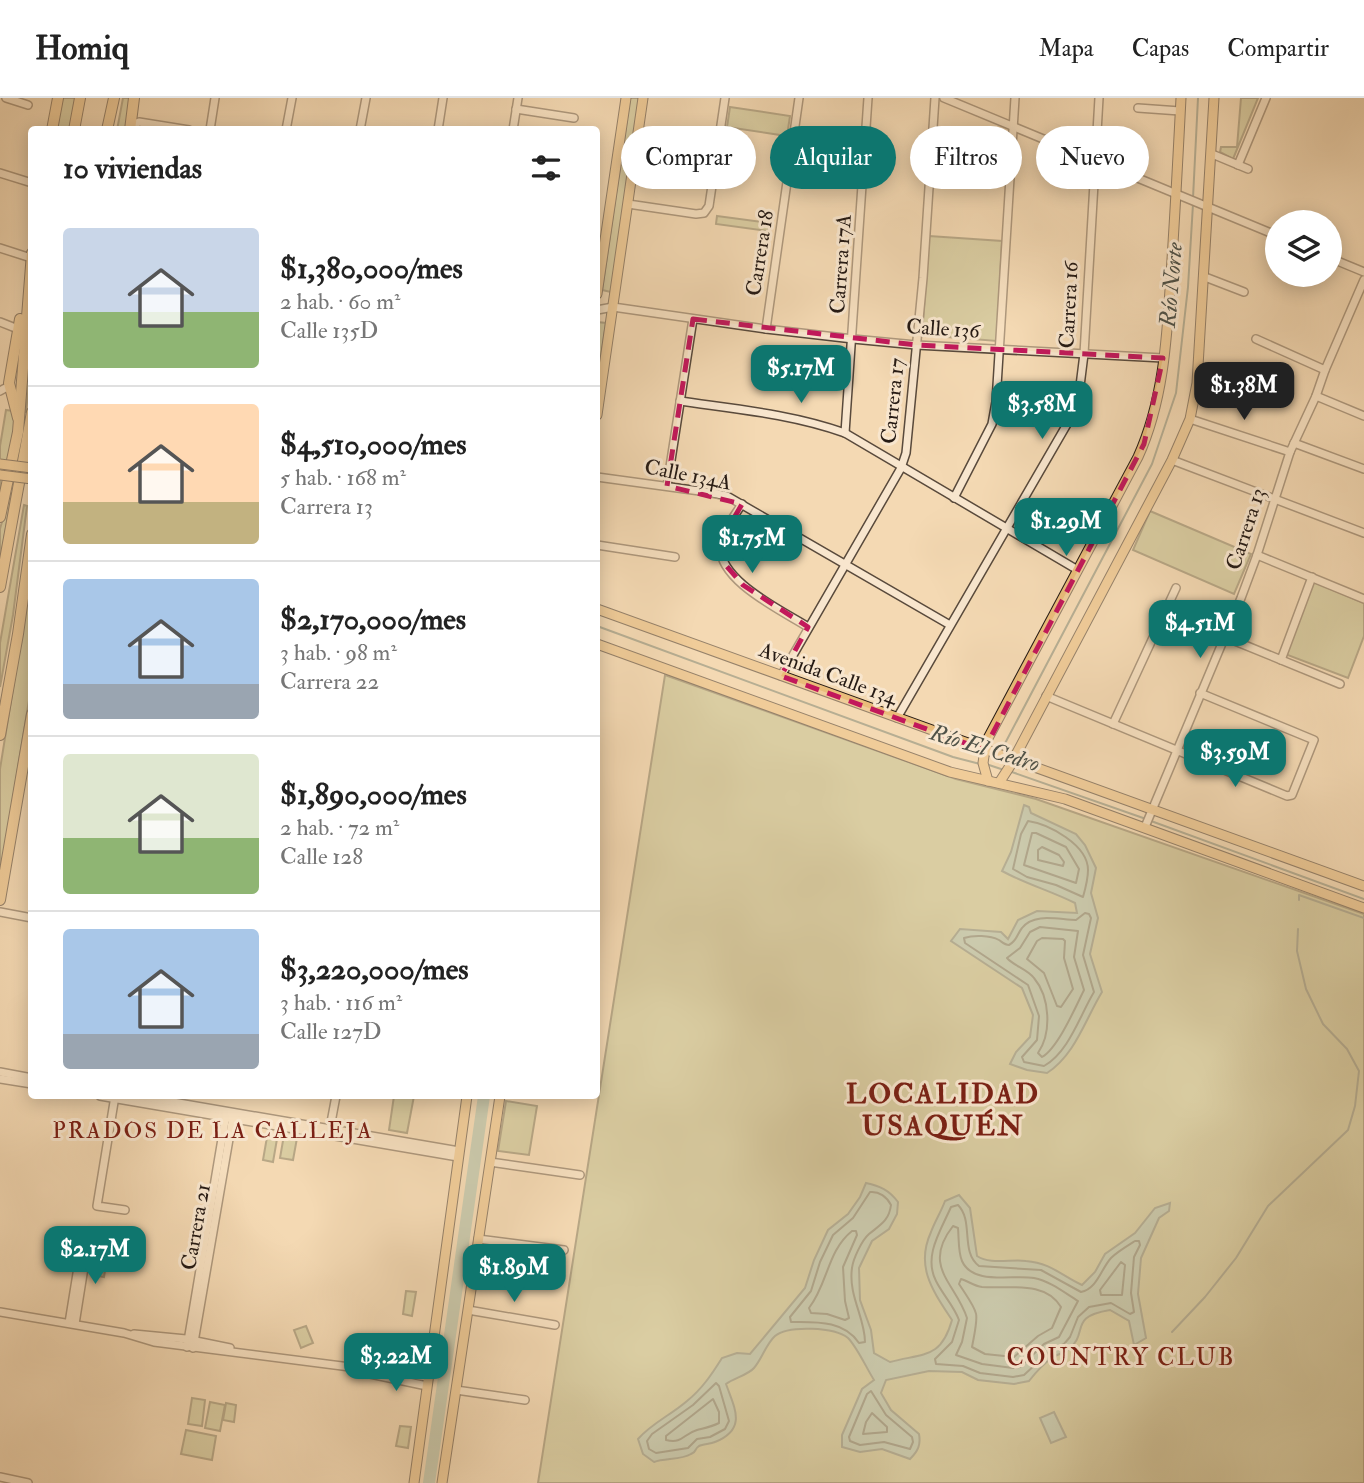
<!DOCTYPE html>
<html lang="es">
<head>
<meta charset="utf-8">
<style>
  :root { --surface:#fff; --page:#f6f6f6; --text:#222; --muted:#767676; --line:#e0e0e0; --accent:#0f766e }
  body { margin:0; font-family:"IM FELL Double Pica",serif; background:var(--page); color:var(--text); height:100vh; display:flex; flex-direction:column; font-size:26px; white-space:nowrap }
  * { box-sizing:border-box; margin:0 }
  p { font-size:23px; color:var(--muted) }
  .icon { flex:none; width:38px; height:38px; fill:none; stroke:currentColor; stroke-width:2; stroke-linecap:round; stroke-linejoin:round }
  .map { position:relative; flex:1; overflow:hidden }
  .panel { position:absolute; left:28px; top:28px; width:572px; height:973px; display:flex; flex-direction:column; background:var(--surface); border-radius:7px; box-shadow:0 4px 18px #0003 }
  .panel>* { flex:none }
  .banner { position:absolute; left:621px; top:28px; width:637px; height:63px; display:flex; gap:14px }
  .tools { position:absolute; left:1265px; top:112px; display:grid; gap:14px }
  .tools a { display:grid; place-items:center; width:77px; height:77px; border-radius:50%; background:var(--surface); box-shadow:0 4px 18px #0003; font-size:35px }
  .price { position:absolute; translate:-50% -60px; padding:0 16px; border-radius:14px; background:var(--accent); color:#fff; font-size:23px; line-height:46px; filter:drop-shadow(0 2px 4px #0008) }
  .price::after { content:''; position:absolute; left:50%; top:42px; width:21px; height:16px; margin-left:-10px; background:inherit; clip-path:polygon(0 0,100% 0,50% 100%) }
  .price.on { background:#222; color:#fff }
  ul { padding:0; list-style:none }
  li { display:flex; align-items:center; gap:21px; height:175px; padding:0 35px }
  li+li { border-top:2px solid var(--line) }
  li span { display:grid; place-items:center; flex:none; width:196px; height:140px; border-radius:7px; color:#555 }
  li>.icon { margin-inline-start:auto }
  span .icon { width:84px; height:84px; fill:#fffc; stroke-width:1 }
  li b { font-size:30px }
  h2 { display:flex; justify-content:space-between; align-items:center; height:84px; padding:0 35px; font-size:30px }
  .chip { padding:0 24px; border-radius:32px; background:var(--surface); box-shadow:0 4px 18px #0003; font-size:24px; line-height:63px }
  .chip.on { background:var(--accent); color:#fff }
  header { display:flex; align-items:center; gap:42px; box-sizing:border-box; height:98px; padding:0 35px; background:var(--surface); border-bottom:2px solid var(--line) }
  header strong { font-size:33px }
  nav { display:flex; gap:38px; margin-inline-start:auto; font-size:24px }
  .map>svg:first-child { display:block }
  .green { fill:#babf8e; stroke:#706c51; stroke-width:2 }
  .water { fill:#9cbaa9; stroke:#6c7a6d; stroke-width:2 }
  .lines { fill:none; stroke-linecap:round; stroke-linejoin:round }
  .shore { stroke:#606a5e; stroke-width:2 }
  .stream { stroke:#6c7a6d; stroke-width:2 }
  .river { stroke:#9cbaa9; stroke-width:12 }
  .minor-casing { stroke:#594a3c; stroke-width:10 }
  .major-casing { stroke:#251a14; stroke-width:11 }
  .highway-casing { stroke:#251a14; stroke-width:12 }
  .minor { stroke:#f8e6ce; stroke-width:7 }
  .major { stroke:#eabc7a; stroke-width:9 }
  .highway { stroke:#eabc7a; stroke-width:10 }
  .major-bridge-casing { stroke:#251a14; stroke-width:11; stroke-linecap:butt }
  .major-bridge { stroke:#eabc7a; stroke-width:9 }
  .marked { fill:none; stroke:#c2185b; stroke-width:5; stroke-dasharray:14 9; stroke-linejoin:round }
  .labels { text-anchor:middle; dominant-baseline:central; stroke-width:6; stroke-linejoin:round; paint-order:stroke }
  .street-label { font-size:21px; fill:#251a14; stroke:#f8e6ce }
  .water-label { font-size:23px; font-style:italic; fill:#4f5248; stroke:#f8e6ce }
  .neighbourhood-label { font-size:23px; letter-spacing:2px; fill:#7a1f14; stroke:#f8e6ce }
  .quarter-label { font-size:24px; letter-spacing:2px; fill:#7a1f14; stroke:#f8e6ce }
  .district-label { font-size:28px; font-weight:bold; letter-spacing:2px; fill:#7a1f14; stroke:#f8e6ce }
</style>
</head>
<body>
<header>
<strong>Homiq</strong>
<nav><a>Mapa</a><a>Capas</a><a>Compartir</a></nav>
</header>
<div class="map">
<svg width="1364" height="1385" viewBox="0 0 1364 1385">
  <rect width="100%" height="100%" fill="#f4d9b3"/>
  <filter id="stains"><feTurbulence type="fractalNoise" baseFrequency=".00286" numOctaves="4"/><feColorMatrix values="0 0 0 0 .2 0 0 0 0 .09 0 0 0 0 .02 0 0 0 .5 -.17"/></filter>
  <radialGradient id="worn" r=".72"><stop offset=".6" stop-color="#630" stop-opacity="0"/><stop offset="1" stop-color="#630" stop-opacity=".3"/></radialGradient>
  <g class="green">
    <path d="M61 0H76L70 31 56 32Z"/>
    <path d="M123 0H131L126 31 117 32Z"/>
    <path d="M630 0H640L611 194 602 192Z"/>
    <path d="M1241 0H1258L1233 61 1220 54 1221 49H1237Z"/>
    <path d="M730 9 790 18 787 38 727 29Z"/>
    <path d="M717 118 769 125 768 133 716 126Z"/>
    <path d="M929 138 1002 143 997 243 922 237Z"/>
    <path d="M31 178V268L26 314H23Z"/>
    <path d="M597 224 606 225 597 288Z"/>
    <path d="M6 312 13 313 15 328 4 391 0 394V348Z"/>
    <path d="M10 395H12L0 464V431Z"/>
    <path d="M24 407 27 408 13 517 0 589V545Z"/>
    <path d="M1150 413 1251 456 1234 496 1133 452Z"/>
    <path d="M31 478V590L0 780V671Z"/>
    <path d="M1314 484 1364 505V538L1348 580 1285 556Z"/>
    <path d="M665 577 956 681 1036 701 1364 816V1385H538Z"/>
    <path d="M394 998H414L407 1035 389 1032Z"/>
    <path d="M506 1003 537 1008 529 1057 498 1053Z"/>
    <path d="M284 1037 297 1040 293 1062 280 1060Z"/>
    <path d="M267 1039 277 1041 273 1064 263 1062Z"/>
    <path d="M97 1154 108 1155 104 1179 93 1177Z"/>
    <path d="M406 1193 416 1194 412 1218 403 1216Z"/>
    <path d="M306 1228 313 1245 301 1250 294 1232Z"/>
    <path d="M192 1300 205 1302 202 1328 188 1326Z"/>
    <path d="M210 1304 225 1307 220 1333 205 1330Z"/>
    <path d="M226 1305 236 1307 234 1324 223 1322Z"/>
    <path d="M400 1328 411 1329 408 1350 396 1348Z"/>
    <path d="M186 1332 216 1338 212 1362 181 1356Z"/>
  </g>
  <g class="water">
    <path d="M1024 707 1029 709 1031 715 1076 736 1085 747 1096 770 1091 795 1098 820 1090 856 1102 894C1085 922 1075 957 1047 975L1027 972 1010 966 1016 954 1030 939 1033 917 1022 890 951 843 960 831 1001 834 1008 841 1018 822 1037 813 1077 815 1075 805C1051 793 1026 786 1002 773L1011 754Z"/>
    <path d="M866 1085C880 1088 889 1092 898 1104L897 1116 889 1131 872 1143 859 1170 860 1202 871 1232 874 1255 890 1264C924 1255 941 1261 952 1222 933 1193 915 1169 931 1134 935 1123 941 1114 945 1103L959 1097 970 1110 977 1158C990 1167 1011 1161 1026 1163 1051 1165 1062 1178 1082 1187L1095 1174 1105 1156 1135 1135 1155 1110 1170 1105 1169 1113 1159 1120 1141 1160 1138 1196 1146 1240 1134 1247 1129 1223 1110 1212C1067 1219 1090 1235 1068 1252 1064 1255 1058 1256 1053 1259 1043 1266 1036 1274 1029 1283L1014 1286 978 1282 962 1274 929 1273 886 1282 881 1295 891 1312 919 1336C921 1347 918 1353 910 1361L882 1351 860 1354 842 1349V1337L862 1291 874 1282C867 1271 857 1249 848 1240 835 1229 788 1227 775 1238 766 1246 762 1261 754 1270 748 1277 734 1280 726 1286 735 1311 747 1331 715 1344 710 1346 703 1346 699 1348 693 1352 698 1353 691 1356 681 1362 665 1360 654 1364L643 1356 638 1341C652 1325 671 1317 687 1303 702 1291 712 1276 722 1260L737 1255 750 1256 805 1190 814 1162 828 1132 848 1116 860 1099Z"/>
    <path d="M1054 1314 1066 1339 1051 1345 1040 1320Z"/>
  </g>
  <g class="lines">
    <g class="shore">
      <path d="M1028 723C1049 726 1088 747 1088 772 1088 780 1085 792 1083 799L1056 787 1027 779 1013 771 1021 736Z"/>
      <path d="M1032 735H1036L1066 749 1079 771 1076 785 1024 767Z"/>
      <path d="M1042 749 1059 757 1064 764 1063 768 1038 762V752Z"/>
      <path d="M1085 815 1089 816 1091 820 1083 857 1094 894C1080 917 1069 954 1044 968L1024 964 1022 959 1037 942 1039 918 1028 887 965 845 964 840C973 837 990 837 999 842 1002 844 1005 847 1009 847 1017 843 1017 836 1022 830 1034 814 1060 822 1076 822Z"/>
      <path d="M1040 829 1078 833 1074 859 1084 892C1076 908 1058 950 1042 959L1038 955C1052 935 1050 899 1034 880 1027 871 1014 868 1007 860L1020 850 1030 834Z"/>
      <path d="M1042 840 1063 841 1065 843 1064 860 1073 891 1061 909 1057 908 1044 875 1027 861 1037 843Z"/>
      <path d="M870 1094C879 1093 887 1099 891 1107 889 1123 880 1127 869 1136 862 1142 853 1161 852 1170 848 1197 865 1220 865 1244L859 1245C844 1222 816 1224 791 1224L790 1219 811 1193 820 1164 833 1137 853 1120Z"/>
      <path d="M958 1107C974 1123 960 1154 979 1168L1041 1172 1081 1194C1097 1191 1101 1171 1111 1160 1117 1154 1127 1148 1135 1143H1139L1140 1147 1134 1159 1131 1195 1134 1214 1130 1216 1111 1205 1089 1209 1078 1219 1070 1239 1064 1246 1050 1253 1024 1277 1013 1279 980 1275 963 1268 936 1266 935 1261 952 1244 959 1222C954 1208 943 1197 936 1183 923 1158 941 1132 951 1109Z"/>
      <path d="M953 1128 958 1130C959 1141 958 1154 962 1163 973 1188 1014 1176 1034 1180 1050 1183 1065 1195 1078 1203L1059 1239 1044 1246 1020 1269 1013 1270 982 1266 956 1257 962 1244 967 1220C956 1185 921 1169 953 1128Z"/>
      <path d="M852 1133H856L857 1137 843 1169 845 1203 849 1220 845 1222 827 1216 811 1215 809 1210C828 1186 827 1153 852 1133Z"/>
      <path d="M1121 1164 1125 1167 1122 1197H1101L1100 1192Z"/>
      <path d="M961 1181C968 1183 974 1188 982 1189 1009 1191 1045 1182 1061 1209L1052 1230 1038 1238 1014 1259 985 1256 972 1249C979 1212 980 1218 959 1186Z"/>
      <path d="M716 1285 719 1288 729 1323 725 1331 710 1339 697 1341 688 1350 656 1355 649 1351 647 1343 652 1336 693 1307Z"/>
      <path d="M871 1293 886 1317 912 1339 913 1344 910 1351 884 1344 860 1347 850 1343 849 1339 867 1296Z"/>
      <path d="M713 1301 719 1314V1325C711 1329 705 1330 697 1332 683 1336 683 1346 666 1342V1338Z"/>
      <path d="M872 1315 887 1329V1334L863 1336 866 1324Z"/>
    </g>
    <g class="stream">
      <path d="M1193 100 1198 0"/>
      <path d="M597 528 953 659 980 666"/>
      <path d="M1001 653 1152 366 1176 295 1188 189 1193 106"/>
      <path d="M989 667 1004 672"/>
      <path d="M1009 673 1146 721"/>
      <path d="M1151 723 1364 801"/>
      <path d="M1299 802V797L1364 820"/>
      <path d="M1172 1234 1205 1199 1236 1160 1268 1108 1348 1032 1355 1008 1359 973 1347 951 1323 926 1306 891 1297 853 1298 831"/>
    </g>
    <path class="river" d="M429 1385 484 998"/>
    <defs>
      <g id="minor">
        <path d="M6 0 28 7"/>
        <path d="M944 0 1278 138"/>
        <path d="M1138 10 1180 13"/>
        <path d="M516 11 574 20"/>
        <path d="M130 28 139 24 189 32"/>
        <path d="M210 32 215 0"/>
        <path d="M286 32 292 0"/>
        <path d="M360 32 366 0"/>
        <path d="M438 32 443 0"/>
        <path d="M513 32 518 0"/>
        <path d="M1212 56 1248 71"/>
        <path d="M1238 67 1266 0"/>
        <path d="M0 75 32 85"/>
        <path d="M628 106 696 116 704 115 709 108 725 0"/>
        <path d="M0 150 31 160"/>
        <path d="M1330 160 1364 174"/>
        <path d="M1205 179 1244 194"/>
        <path d="M597 212 613 209 766 231 853 241 916 247 1163 260"/>
        <path d="M0 224 18 231"/>
        <path d="M766 231 799 0"/>
        <path d="M1256 241 1325 272"/>
        <path d="M0 293 9 288"/>
        <path d="M1316 298 1364 318"/>
        <path d="M680 303C735 311 792 316 845 335L1076 471"/>
        <path d="M1190 321 1290 354"/>
        <path d="M845 335 868 0"/>
        <path d="M1294 345 1364 371"/>
        <path d="M1172 362 1364 435"/>
        <path d="M597 379 707 394 727 398 950 527"/>
        <path d="M667 388 693 221"/>
        <path d="M954 400 992 326 996 304 1015 0"/>
        <path d="M742 406C735 417 723 432 721 445 714 481 783 513 808 529"/>
        <path d="M597 447 675 459"/>
        <path d="M1257 457 1364 501"/>
        <path d="M1225 539 1340 586"/>
        <path d="M1281 562 1312 479"/>
        <path d="M781 578 901 370 906 355 923 180 935 0"/>
        <path d="M1046 598 1287 698 1292 697 1314 642 1200 595"/>
        <path d="M897 620 1070 321 1079 296 1084 256 1099 0"/>
        <path d="M1113 626 1176 490"/>
        <path d="M1145 729 1241 500 1257 457 1290 354 1316 298 1325 272 1364 182"/>
        <path d="M0 814 32 820"/>
        <path d="M0 974 32 980"/>
        <path d="M0 981 32 986"/>
        <path d="M100 998 458 1059"/>
        <path d="M115 998 97 1108 125 1112"/>
        <path d="M138 998 459 1053"/>
        <path d="M329 1035 336 998"/>
        <path d="M490 1064 580 1077"/>
        <path d="M478 1141 564 1152"/>
        <path d="M468 1212 555 1227"/>
        <path d="M0 1214 124 1235 154 1244 428 1279"/>
        <path d="M69 1225 80 1157 85 1151"/>
        <path d="M75 1226 86 1157 85 1151"/>
        <path d="M134 1236 186 1241 230 1250"/>
        <path d="M187 1249 226 1017"/>
        <path d="M193 1250 233 1018"/>
        <path d="M356 1273 427 1288"/>
        <path d="M456 1292 525 1302"/>
        <path d="M0 1379 28 1385"/>
      </g>
      <g id="major">
        <path d="M597 196 626 0"/>
        <path d="M597 317 643 0"/>
        <path d="M597 511 1364 788"/>
        <path d="M597 546 950 674 1065 701 1364 810"/>
        <path d="M988 683 983 665 986 644 1138 359C1164 302 1167 238 1171 176 1175 118 1178 59 1181 0"/>
        <path d="M999 685 1010 668 1172 362 1190 321 1197 285 1214 0"/>
        <path d="M414 1385 467 998"/>
        <path d="M442 1385 500 998"/>
      </g>
      <g id="highway">
        <path d="M52 32 58 0"/>
        <path d="M74 32 80 0"/>
        <path d="M107 32 114 0"/>
        <path d="M130 32 134 0"/>
        <path d="M18 320 9 285 20 221"/>
        <path d="M0 419 18 334 32 155"/>
        <path d="M0 489 32 314"/>
        <path d="M0 637 18 536 32 436"/>
        <path d="M0 802 32 616"/>
      </g>
    </defs>
    <use href="#minor" class="minor-casing"/>
    <use href="#major" class="major-casing"/>
    <use href="#highway" class="highway-casing"/>
    <use href="#minor" class="minor"/>
    <use href="#major" class="major"/>
    <use href="#highway" class="highway"/>
    <defs>
      <g id="major-bridge">
        <path d="M0 366 32 370"/>
        <path d="M0 377 32 381"/>
      </g>
    </defs>
    <use href="#major-bridge" class="major-bridge-casing"/>
    <use href="#major-bridge" class="major-bridge"/>
  </g>
  <path d="M0 0H1364V1385H0ZM693 221 916 247 1163 260 1144 346 984 652 781 578 808 529 743 487 723 464 721 443 742 406 667 388Z" fill="#f4d9b3" fill-opacity=".55" fill-rule="evenodd"/>
  <path class="marked" d="M693 221 916 247 1163 260 1144 346 984 652 781 578 808 529 743 487 723 464 721 443 742 406 667 388Z"/>
  <g class="labels">
    <g class="street-label">
      <text transform="translate(760 155) rotate(-81)">Carrera 18</text>
      <text transform="translate(841 166) rotate(-86)">Carrera 17A</text>
      <text transform="translate(1069 207) rotate(-87)">Carrera 16</text>
      <text transform="translate(943 231) rotate(4)">Calle 136</text>
      <text transform="translate(893 303) rotate(-84)">Carrera 17</text>
      <text transform="translate(688 377) rotate(11)">Calle 134A</text>
      <text transform="translate(1246 431) rotate(-72)">Carrera 13</text>
      <text transform="translate(828 576) rotate(20)">Avenida Calle 134</text>
      <text transform="translate(196 1129) rotate(-80)">Carrera 21</text>
    </g>
    <g class="water-label">
      <text transform="translate(1171 187) rotate(-85)">Río Norte</text>
      <text transform="translate(985 650) rotate(17)">Río El Cedro</text>
    </g>
    <g class="neighbourhood-label">
      <text x="213" y="1032">PRADOS DE LA CALLEJA</text>
    </g>
    <g class="quarter-label">
      <text x="1121" y="1259">COUNTRY CLUB</text>
    </g>
    <g class="district-label">
      <text x="943" y="996">LOCALIDAD<tspan x="943" dy="32">USAQUÉN</tspan></text>
    </g>
  </g>
  <rect width="100%" height="100%" filter="url(#stains)"/>
  <rect width="100%" height="100%" fill="url(#worn)"/>
</svg>
<div class="tools">
<a><svg class="icon" aria-label="layers" viewBox="0 0 24 24"><path d="M12 4l9 5-9 5-9-5zM3 14l9 5 9-5"/></svg></a>
</div>
<b class="price" style="left:801px;top:307px">$5.17M</b>
<b class="price on" style="left:1244px;top:324px">$1.38M</b>
<b class="price" style="left:1042px;top:343px">$3.58M</b>
<b class="price" style="left:1066px;top:460px">$1.29M</b>
<b class="price" style="left:752px;top:477px">$1.75M</b>
<b class="price" style="left:1200px;top:562px">$4.51M</b>
<b class="price" style="left:1235px;top:691px">$3.59M</b>
<b class="price" style="left:95px;top:1188px">$2.17M</b>
<b class="price" style="left:514px;top:1206px">$1.89M</b>
<b class="price" style="left:396px;top:1295px">$3.22M</b>
<div class="banner">
<a class="chip">Comprar</a>
<a class="chip on">Alquilar</a>
<a class="chip">Filtros</a>
<a class="chip">Nuevo</a>
</div>
<section class="panel">
<h2>10 viviendas<svg class="icon" aria-label="filters" viewBox="0 0 24 24"><path d="M4 7h16M4 17h16"/><circle cx="9" cy="7" r="2"/><circle cx="15" cy="17" r="2"/></svg></h2>
<ul>
<li><span style="background:linear-gradient(#c9d6e8 60%,#8fb573 0)"><svg class="icon" aria-label="home" viewBox="0 0 24 24"><path d="M3 11l9-7 9 7M6 9v11h12V9"/></svg></span><div><b>$1,380,000/mes</b><p>2 hab. · 60 m²</p><p>Calle 135D</p></div></li>
<li><span style="background:linear-gradient(#ffd9b3 70%,#c2b280 0)"><svg class="icon" aria-label="home" viewBox="0 0 24 24"><path d="M3 11l9-7 9 7M6 9v11h12V9"/></svg></span><div><b>$4,510,000/mes</b><p>5 hab. · 168 m²</p><p>Carrera 13</p></div></li>
<li><span style="background:linear-gradient(#a9c7e8 75%,#9aa5b1 0)"><svg class="icon" aria-label="home" viewBox="0 0 24 24"><path d="M3 11l9-7 9 7M6 9v11h12V9"/></svg></span><div><b>$2,170,000/mes</b><p>3 hab. · 98 m²</p><p>Carrera 22</p></div></li>
<li><span style="background:linear-gradient(#dfe7d0 60%,#8fb573 0)"><svg class="icon" aria-label="home" viewBox="0 0 24 24"><path d="M3 11l9-7 9 7M6 9v11h12V9"/></svg></span><div><b>$1,890,000/mes</b><p>2 hab. · 72 m²</p><p>Calle 128</p></div></li>
<li><span style="background:linear-gradient(#a9c7e8 75%,#9aa5b1 0)"><svg class="icon" aria-label="home" viewBox="0 0 24 24"><path d="M3 11l9-7 9 7M6 9v11h12V9"/></svg></span><div><b>$3,220,000/mes</b><p>3 hab. · 116 m²</p><p>Calle 127D</p></div></li>
</ul>
</section>
</div>
</body>
</html>
